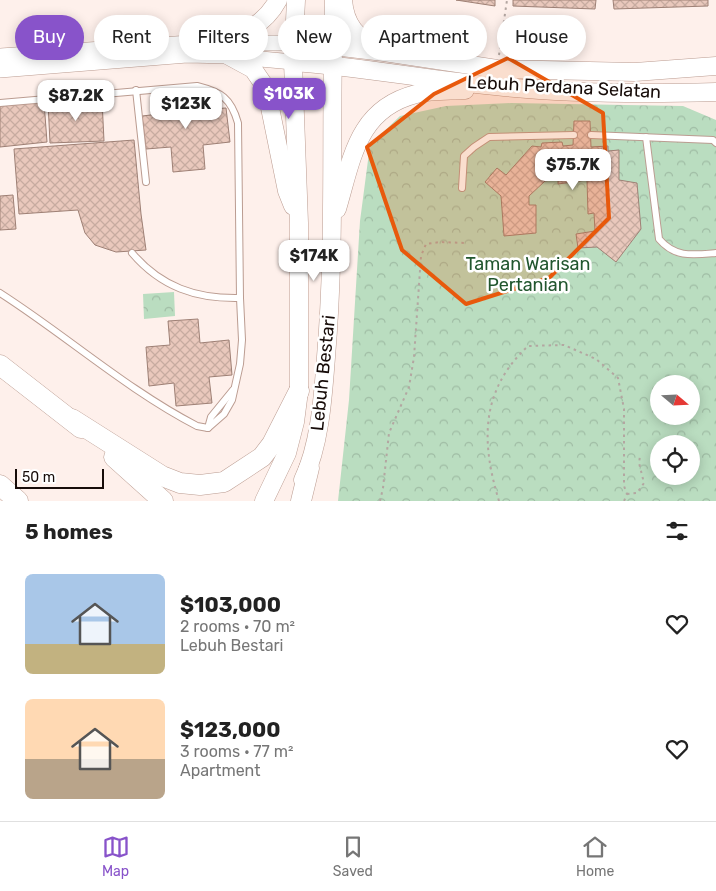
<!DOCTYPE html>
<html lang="en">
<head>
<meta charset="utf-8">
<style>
  :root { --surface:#fff; --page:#f2f2f2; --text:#222; --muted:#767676; --line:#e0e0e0; --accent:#8853ca }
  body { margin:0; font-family:Rubik,sans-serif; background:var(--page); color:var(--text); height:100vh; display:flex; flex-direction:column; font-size:19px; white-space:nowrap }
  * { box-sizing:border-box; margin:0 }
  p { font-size:16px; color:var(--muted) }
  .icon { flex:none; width:28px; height:28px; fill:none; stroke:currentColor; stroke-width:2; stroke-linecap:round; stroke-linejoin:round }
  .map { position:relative; height:501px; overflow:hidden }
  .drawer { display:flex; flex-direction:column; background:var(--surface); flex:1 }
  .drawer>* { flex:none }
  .guide { position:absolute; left:15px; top:15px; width:686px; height:45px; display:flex; gap:10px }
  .needle { width:32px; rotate:109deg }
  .tools { position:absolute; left:650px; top:375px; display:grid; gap:10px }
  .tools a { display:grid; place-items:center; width:50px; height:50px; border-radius:50%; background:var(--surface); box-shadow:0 2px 12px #0003; font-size:25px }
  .scale { position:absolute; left:15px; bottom:12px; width:89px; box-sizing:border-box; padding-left:5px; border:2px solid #170c09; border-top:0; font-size:14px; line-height:18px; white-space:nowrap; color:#170c09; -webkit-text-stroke:4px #fff; paint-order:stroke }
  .price { position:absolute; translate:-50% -42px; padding:0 11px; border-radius:10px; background:#fff; color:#222; font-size:16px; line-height:32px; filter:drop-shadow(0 1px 2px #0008) }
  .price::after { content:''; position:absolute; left:50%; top:30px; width:15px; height:11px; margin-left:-8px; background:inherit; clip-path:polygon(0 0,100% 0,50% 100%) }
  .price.on { background:var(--accent); color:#fff }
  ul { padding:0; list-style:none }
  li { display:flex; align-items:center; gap:15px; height:125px; padding:0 25px }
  li span { display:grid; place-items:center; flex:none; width:140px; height:100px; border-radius:8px; color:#555 }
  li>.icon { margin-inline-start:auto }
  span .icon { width:60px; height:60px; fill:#fffc; stroke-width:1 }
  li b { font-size:21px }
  h2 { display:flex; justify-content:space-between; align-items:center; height:60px; padding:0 25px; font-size:21px }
  .tag { padding:0 18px; border-radius:22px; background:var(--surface); box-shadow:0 2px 12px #0003; font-size:18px; line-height:45px }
  .tag.on { background:var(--accent); color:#fff }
  .tab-bar { display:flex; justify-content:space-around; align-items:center; height:70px; border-top:1px solid var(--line); background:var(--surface); font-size:14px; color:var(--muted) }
  .tab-bar a { display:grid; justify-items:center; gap:2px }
  .tab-bar .on { color:var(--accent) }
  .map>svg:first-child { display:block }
  .park { fill:url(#park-crowns); fill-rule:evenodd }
  .building { fill:url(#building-cross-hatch); stroke:#9e8075 }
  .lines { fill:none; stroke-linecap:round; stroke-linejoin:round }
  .service-casing { stroke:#bb9c91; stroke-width:8 }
  .tertiary-casing { stroke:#bb9c91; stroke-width:16 }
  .secondary-casing { stroke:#bb9c91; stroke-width:19 }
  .primary-casing { stroke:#bb9c91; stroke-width:21 }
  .path { stroke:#b3a6a1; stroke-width:2; stroke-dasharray:2.5 4; stroke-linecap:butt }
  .service { stroke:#fff; stroke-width:6 }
  .tertiary { stroke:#fff; stroke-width:15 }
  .secondary { stroke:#fff; stroke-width:18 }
  .primary { stroke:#fff; stroke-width:20 }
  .marked { fill:#e8590c; fill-opacity:0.2; stroke:#e8590c; stroke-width:4; stroke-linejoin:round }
  .labels { text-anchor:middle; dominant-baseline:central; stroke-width:5; stroke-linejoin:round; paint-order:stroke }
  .street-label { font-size:18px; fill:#170c09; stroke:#fff }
  .park-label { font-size:18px; fill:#21562e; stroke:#fff }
</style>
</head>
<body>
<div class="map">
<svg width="716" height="501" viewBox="0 0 716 501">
  <defs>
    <pattern id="park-crowns" width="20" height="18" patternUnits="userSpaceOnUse" patternTransform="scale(1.25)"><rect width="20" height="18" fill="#baddc0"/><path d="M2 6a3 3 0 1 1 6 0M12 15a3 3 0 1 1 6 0" fill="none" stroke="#9fbca4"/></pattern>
    <pattern id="building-cross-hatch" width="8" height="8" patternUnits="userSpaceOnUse" patternTransform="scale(1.25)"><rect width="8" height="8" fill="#e9c8bc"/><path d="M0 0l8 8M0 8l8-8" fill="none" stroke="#c7aba0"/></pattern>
  </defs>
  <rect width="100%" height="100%" fill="#fef0eb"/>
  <g class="park">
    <path d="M511 103 683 106 716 120V501H338L349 400 360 221 370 145 400 116 446 106ZM659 384H691V416H659ZM659 444H691V476H659Z"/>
    <path d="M174 292 175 316 144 319 143 294Z"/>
  </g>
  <g class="building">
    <path d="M456 0H495V6Z"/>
    <path d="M513 0H596L595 9 513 6Z"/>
    <path d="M613 0H708V6L614 9Z"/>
    <path d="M195 87 197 110 226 108 230 142 203 145 205 169 173 172 171 147 146 149 142 116 168 113 166 90Z"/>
    <path d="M102 100 104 141 50 143 48 102Z"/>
    <path d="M44 102 47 142 0 147V106Z"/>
    <path d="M574 121H590L591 147 608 146V151L619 150V180L637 183 641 229 616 262 597 247 578 248 576 234 595 231 594 213 588 214 587 180 558 184V179L545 181 529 196V205H536V233L504 236 501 196 485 182 497 168 506 175 532 146 541 147 542 143 562 142 563 146 573 145Z"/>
    <path d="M134 140 141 214 146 250 116 252 95 245 85 233 78 210 19 214 14 149Z"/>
    <path d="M13 195 16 229 0 230V196Z"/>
    <path d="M198 319 200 343 229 340 232 375 209 377 212 403 176 406 174 383 149 386 146 347 170 345 168 321Z"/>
  </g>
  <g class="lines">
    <defs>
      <g id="service">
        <path d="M136 90 146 182"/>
        <path d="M0 103 197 86C221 92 231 98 238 123L240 298 242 340 240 364 232 400 224 414 208 428 197 426C126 389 67 336 0 293"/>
        <path d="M591 135 713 140 716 143"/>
        <path d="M646 137 659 239C675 258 693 255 716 253"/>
        <path d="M462 188 464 156 474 147 489 137 574 135"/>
        <path d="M132 253C161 287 196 299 240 298"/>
        <path d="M208 428 211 417 233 390"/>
      </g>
      <g id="tertiary">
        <path d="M0 56 190 43H293"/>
        <path d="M0 70 187 55 229 56 293 62"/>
      </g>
      <g id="secondary">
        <path d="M343 0C345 26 357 37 378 49"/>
        <path d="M216 43C242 34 264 26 278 0"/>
        <path d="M293 43 333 46 384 52 497 69 635 72 716 66"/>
        <path d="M229 56 253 69 266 88 287 191 293 206"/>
        <path d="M293 62C364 67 433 81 504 87 574 94 645 94 716 92"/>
        <path d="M337 209C352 159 357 109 416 94 431 90 449 91 465 90"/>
        <path d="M303 480C320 445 323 396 326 357 336 239 330 119 334 0"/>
        <path d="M264 501 287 453 295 422 299 391V223L293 62 296 0"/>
      </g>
      <g id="primary">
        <path d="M0 365 81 428"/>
        <path d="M72 419 162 476 180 483 200 485 224 482 262 457 272 444 299 391"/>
        <path d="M114 457 163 501"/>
        <path d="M0 485 18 501"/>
        <path d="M301 501 309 468"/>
      </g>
    </defs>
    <use href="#service" class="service-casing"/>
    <use href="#tertiary" class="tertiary-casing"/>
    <use href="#secondary" class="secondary-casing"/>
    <use href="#primary" class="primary-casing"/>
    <g class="path">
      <path d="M499 55 507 0"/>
      <path d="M627 494 637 493 644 483 639 463 640 456"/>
      <path d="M380 501 383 488 389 433 409 387 414 357 421 256 426 244 440 242 466 243"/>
      <path d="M499 501C481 442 480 391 528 346L564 345 596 359 618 378 624 409V486L627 494 624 501"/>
    </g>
    <use href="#service" class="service"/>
    <use href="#tertiary" class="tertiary"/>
    <use href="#secondary" class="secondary"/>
    <use href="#primary" class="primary"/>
  </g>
  <path class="marked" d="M508 58 603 113 609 218 549 278 466 304 402 250 367 147 434 94Z"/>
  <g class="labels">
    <g class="street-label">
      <text transform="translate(564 87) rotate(3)">Lebuh Perdana Selatan</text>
      <text transform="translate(323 373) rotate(-84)">Lebuh Bestari</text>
    </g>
    <g class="park-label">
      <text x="528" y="264">Taman Warisan<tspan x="528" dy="21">Pertanian</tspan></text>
    </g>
  </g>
</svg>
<div class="tools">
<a><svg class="needle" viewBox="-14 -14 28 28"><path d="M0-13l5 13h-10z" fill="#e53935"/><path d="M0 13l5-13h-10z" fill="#767676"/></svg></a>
<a><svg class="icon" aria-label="locate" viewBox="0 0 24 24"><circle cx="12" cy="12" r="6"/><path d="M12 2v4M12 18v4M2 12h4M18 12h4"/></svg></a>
</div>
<div class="scale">50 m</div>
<b class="price on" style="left:289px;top:120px">$103K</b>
<b class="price" style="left:76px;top:122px">$87.2K</b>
<b class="price" style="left:186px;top:130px">$123K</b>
<b class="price" style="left:573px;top:191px">$75.7K</b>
<b class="price" style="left:314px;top:282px">$174K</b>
<div class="guide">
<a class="tag on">Buy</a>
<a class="tag">Rent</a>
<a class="tag">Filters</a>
<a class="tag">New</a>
<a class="tag">Apartment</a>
<a class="tag">House</a>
</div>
</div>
<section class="drawer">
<h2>5 homes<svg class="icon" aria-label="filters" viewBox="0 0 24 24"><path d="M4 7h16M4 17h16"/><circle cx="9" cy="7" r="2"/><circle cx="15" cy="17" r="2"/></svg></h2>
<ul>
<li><span style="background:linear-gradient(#a9c7e8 70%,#c2b280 0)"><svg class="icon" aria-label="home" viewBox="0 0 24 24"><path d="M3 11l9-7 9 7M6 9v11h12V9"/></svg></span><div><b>$103,000</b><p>2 rooms · 70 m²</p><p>Lebuh Bestari</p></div><svg class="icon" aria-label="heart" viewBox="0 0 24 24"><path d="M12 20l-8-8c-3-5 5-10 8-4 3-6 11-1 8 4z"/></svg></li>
<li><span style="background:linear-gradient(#ffd9b3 60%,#b9a48a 0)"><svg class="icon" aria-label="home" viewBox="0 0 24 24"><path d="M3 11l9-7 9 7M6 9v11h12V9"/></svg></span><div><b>$123,000</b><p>3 rooms · 77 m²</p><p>Apartment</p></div><svg class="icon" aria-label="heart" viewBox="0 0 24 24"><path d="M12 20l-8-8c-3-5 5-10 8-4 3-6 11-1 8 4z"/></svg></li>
</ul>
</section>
<nav class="tab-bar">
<a class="on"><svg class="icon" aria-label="map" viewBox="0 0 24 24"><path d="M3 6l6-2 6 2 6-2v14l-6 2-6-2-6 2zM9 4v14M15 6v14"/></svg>Map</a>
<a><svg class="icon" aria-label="saved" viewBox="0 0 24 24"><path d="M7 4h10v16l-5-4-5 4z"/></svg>Saved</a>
<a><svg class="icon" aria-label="home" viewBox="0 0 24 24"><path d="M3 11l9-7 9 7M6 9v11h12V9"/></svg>Home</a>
</nav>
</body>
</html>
